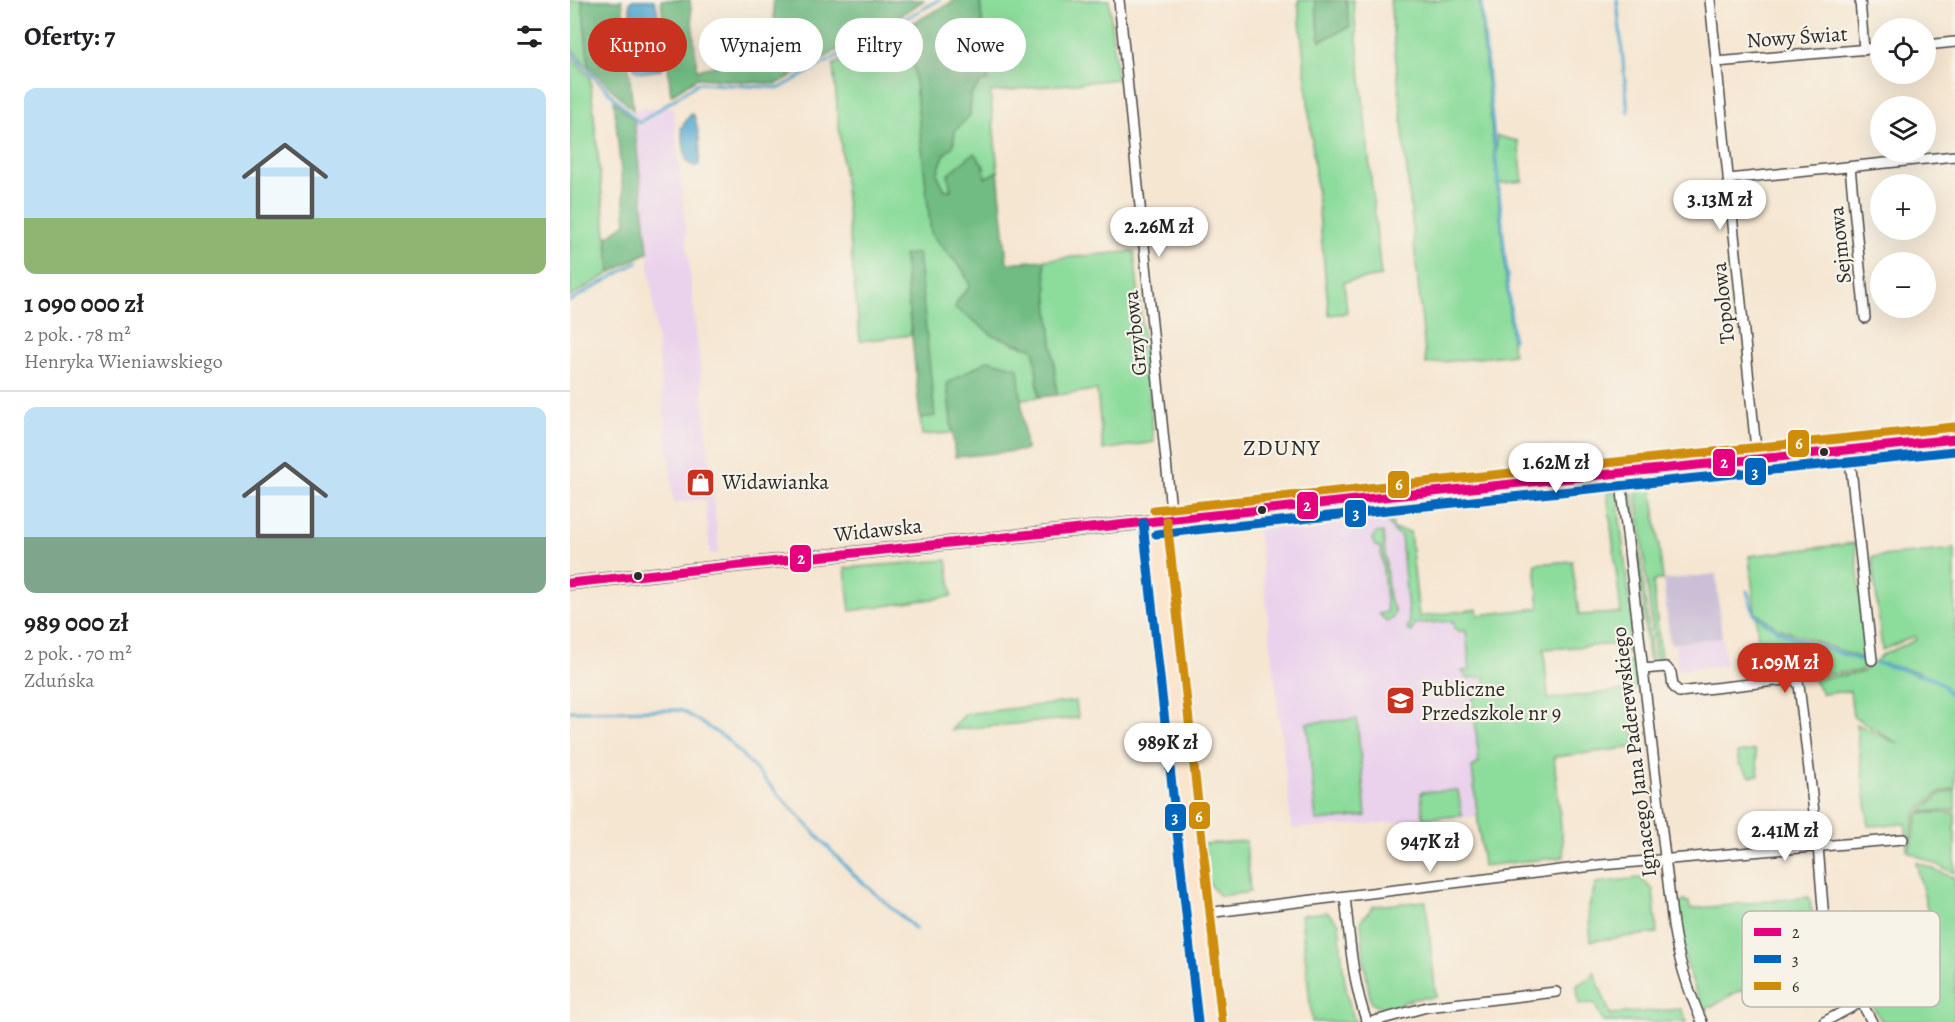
<!DOCTYPE html>
<html lang="pl">
<head>
<meta charset="utf-8">
<style>
  :root { --surface:#fff; --page:#f2f2f2; --text:#202124; --muted:#757577; --line:#e0e0e0; --accent:#c8321e }
  body { margin:0; font-family:Alegreya,serif; background:var(--page); color:var(--text); height:100vh; display:flex; flex-direction:column; font-size:22px; white-space:nowrap }
  * { box-sizing:border-box; margin:0 }
  p { font-size:20px; color:var(--muted) }
  .icon { flex:none; width:33px; height:33px; fill:none; stroke:currentColor; stroke-width:2; stroke-linecap:round; stroke-linejoin:round }
  .map { position:relative; flex:1; overflow:hidden }
  .drawer { display:flex; flex-direction:column; background:var(--surface); width:570px }
  .drawer>* { flex:none }
  .hud { position:absolute; left:18px; top:18px; width:570px; height:54px; display:flex; gap:12px }
  .tools { position:absolute; left:1300px; top:18px; display:grid; gap:12px }
  .tools a { display:grid; place-items:center; width:66px; height:66px; border-radius:50%; background:var(--surface); box-shadow:0 6px 24px #0002; font-size:30px }
  .price { position:absolute; translate:-50% -51px; padding:0 14px; border-radius:21px; background:#fff; color:#222; font-size:20px; line-height:39px; filter:drop-shadow(0 2px 3px #0008) }
  .price::after { content:''; position:absolute; left:50%; top:36px; width:18px; height:14px; margin-left:-9px; background:inherit; clip-path:polygon(0 0,100% 0,50% 100%) }
  .price.selected { background:var(--accent); color:#fff }
  ul { padding:0; list-style:none }
  li { display:grid; align-content:center; gap:12px; height:318px; padding:0 24px }
  li+li { border-top:2px solid var(--line) }
  li span { display:grid; place-items:center; height:186px; border-radius:12px; color:#555 }
  li>.icon { margin-inline-start:auto }
  span .icon { width:108px; height:108px; fill:#fffc; stroke-width:1 }
  li b { font-size:26px }
  h2 { display:flex; justify-content:space-between; align-items:center; height:72px; padding:0 24px; font-size:26px }
  .chip { padding:0 21px; border-radius:27px; background:var(--surface); box-shadow:0 6px 24px #0002; font-size:21px; line-height:54px }
  .chip.selected { background:var(--accent); color:#fff }
  main { display:flex; flex:1; min-height:0 }
  .map>svg:first-child { display:block }
  .built { fill:#ead1ec }
  .industrial { fill:#cabfd6 }
  .green { fill:#8cdc9b; stroke:#5c8463; stroke-width:1.5 }
  .forest { fill:#71bc83; stroke:#4e7457; stroke-width:1.5 }
  .water { fill:#55aad1; stroke:#406a7e; stroke-width:1.5 }
  .lines { fill:none; stroke-linecap:round; stroke-linejoin:round }
  .stream { stroke:#55aad1; stroke-width:3 }
  .street-casing { stroke:#494744; stroke-width:12 }
  .secondary-casing { stroke:#494744; stroke-width:15 }
  .street { stroke:#fff; stroke-width:9 }
  .secondary { stroke:#fce5cf; stroke-width:12 }
  .bus-1-casing { stroke:#f7f3e8; stroke-width:14 }
  .bus-2-casing { stroke:#f7f3e8; stroke-width:14 }
  .bus-3-casing { stroke:#f7f3e8; stroke-width:14 }
  .bus-1 { stroke:#e5007d; stroke-width:9 }
  .bus-2 { stroke:#0065bd; stroke-width:9 }
  .bus-3 { stroke:#ce8d09; stroke-width:9 }
  .bus-dot { fill:#2b2b2b; stroke:#f7f3e8; stroke-width:2 }
  .labels { text-anchor:middle; dominant-baseline:central; stroke-width:4.5; stroke-linejoin:round; paint-order:stroke }
  .street-label { font-size:21px; fill:#2b2b2b; stroke:#f7f3e8 }
  .poi-label { font-size:21px; fill:#2b2b2b; stroke:#f7f3e8; text-anchor:start }
  .neighbourhood-label { font-size:22px; letter-spacing:1.5px; fill:#2b2b2b; stroke:#f7f3e8 }
  .key { fill:#f7f3e8; stroke:#bab7af; stroke-width:1.5 }
  .key-label { font-size:16px; fill:#2b2b2b }
  .line-badge { stroke:#f7f3e8; stroke-width:2 }
  .badge-label { font-size:16px; text-anchor:middle; font-weight:bold; fill:#fff }
</style>
</head>
<body>
<main>
<section class="drawer">
<h2>Oferty: 7<svg class="icon" aria-label="filters" viewBox="0 0 24 24"><path d="M4 7h16M4 17h16"/><circle cx="9" cy="7" r="2"/><circle cx="15" cy="17" r="2"/></svg></h2>
<ul>
<li><span style="background:linear-gradient(#bfe0f5 70%,#8fb573 0)"><svg class="icon" aria-label="home" viewBox="0 0 24 24"><path d="M3 11l9-7 9 7M6 9v11h12V9"/></svg></span><div><b>1 090 000 zł</b><p>2 pok. · 78 m²</p><p>Henryka Wieniawskiego</p></div></li>
<li><span style="background:linear-gradient(#bfe0f5 70%,#7fa58c 0)"><svg class="icon" aria-label="home" viewBox="0 0 24 24"><path d="M3 11l9-7 9 7M6 9v11h12V9"/></svg></span><div><b>989 000 zł</b><p>2 pok. · 70 m²</p><p>Zduńska</p></div></li>
</ul>
</section>
<div class="map">
<svg width="1385" height="1022" viewBox="0 0 1385 1022">
  <rect width="100%" height="100%" fill="#f7f3e8"/>
  <filter id="ink" filterUnits="userSpaceOnUse"><feTurbulence type="fractalNoise" baseFrequency=".0167" numOctaves="2"/><feDisplacementMap in="SourceGraphic" scale="12" xChannelSelector="R" yChannelSelector="G"/><feConvolveMatrix kernelMatrix="1 2 1 2 8 2 1 2 1" color-interpolation-filters="sRGB"/></filter>
  <filter id="wash" filterUnits="userSpaceOnUse"><feTurbulence type="fractalNoise" baseFrequency=".008" numOctaves="4" result="noise"/><feDisplacementMap in="SourceGraphic" scale="24" xChannelSelector="R" yChannelSelector="G"/><feGaussianBlur stdDeviation="1.35" result="paint"/><feColorMatrix in="noise" values="0 0 0 0 0 0 0 0 0 0 0 0 0 0 0 0 0 1.4 0 .05"/><feComposite in="paint" operator="in"/></filter>
  <g filter="url(#wash)">
    <rect width="100%" height="100%" fill="#f5e6d1"/>
    <g class="built">
      <path d="M103 107 149 553 140 554 135 499 104 503 63 110Z"/>
      <path d="M822 516 823 529 840 532 848 617 907 609 929 815 722 829 688 529Z"/>
      <path d="M1152 637 1156 665 1108 670 1105 644Z"/>
    </g>
    <path class="industrial" d="M1146 574 1152 637 1100 644 1093 580Z"/>
    <g class="green">
      <path d="M0 0H12L19 67 0 48Z"/>
      <path d="M410 0H539L547 79 420 92 428 171C413 180 393 189 375 190L367 174 374 155 383 146 385 131 400 115 401 95 411 82 418 81Z"/>
      <path d="M728 0H745L750 41 779 27 776 0H783L811 276 774 282 777 313 759 315Z"/>
      <path d="M820 0H909L926 174 927 136 948 141 953 181 927 184 943 354 856 364Z"/>
      <path d="M339 25 361 234 393 270 401 286 388 300 385 308 445 344 465 349 469 397 451 399 448 368 377 383 382 433 352 435 350 418 365 416 334 256 341 335 290 341 263 65Z"/>
      <path d="M0 57 20 77 40 273 0 297Z"/>
      <path d="M564 251 584 442 533 450 527 390 487 395 474 260Z"/>
      <path d="M1082 486 1093 580H1086L1083 583 1091 659 1086 662 1066 488Z"/>
      <path d="M1043 490 1044 494H1047L1065 648 1062 652 1055 653 1054 644 974 649 978 699 1059 690 1057 662H1064L1067 666 1070 687 1060 690 1066 747 984 757 994 857 913 866 902 767 909 763 903 698 916 692 915 677 897 678 892 671 900 670 896 631H889L884 628 883 621 844 624 842 632 837 630 839 623 831 536 824 532 815 517 822 516 823 529 840 532 849 617 907 609 908 615 969 608 965 564 1002 561 1009 615 1051 613 1037 491Z"/>
      <path d="M1060 493H1063L1082 660 1078 657Z"/>
      <path d="M813 532 819 598 825 611 822 619 816 621 809 614 817 612 811 548 805 546 802 539 806 533Z"/>
      <path d="M1285 543 1297 660 1208 628 1185 612 1179 556Z"/>
      <path d="M1385 549V788L1370 792 1347 811 1337 851 1336 824 1299 826 1286 724 1329 744 1283 716 1280 691 1253 694 1243 679 1291 673 1305 662 1350 676 1349 672 1305 662 1312 655 1346 640 1345 636 1312 650 1302 557Z"/>
      <path d="M377 560 382 596 280 611 275 568Z"/>
      <path d="M1186 617 1207 631 1297 663 1290 671 1233 677 1231 644 1189 649Z"/>
      <path d="M506 701 508 718 381 730 395 714Z"/>
      <path d="M787 719 796 816 746 821 737 723Z"/>
      <path d="M1185 750 1189 775 1180 776 1169 764 1167 753Z"/>
      <path d="M888 790 892 816 853 818 851 792Z"/>
      <path d="M1385 790V810L1350 812 1371 794Z"/>
      <path d="M1349 813H1385V873L1339 852Z"/>
      <path d="M676 841 680 892 649 896 637 880 633 844Z"/>
      <path d="M1346 862 1385 878V1022H1312L1266 942 1363 932Z"/>
      <path d="M1070 878 1083 890 1087 933 1021 941 1018 910 1026 883Z"/>
      <path d="M1239 897C1243 921 1249 942 1259 964L1166 992 1142 1007H1132C1124 988 1098 918 1111 902L1115 900V902H1119L1120 909Z"/>
      <path d="M856 901 866 997 843 999 815 1010 801 1003 794 962 791 920 804 906Z"/>
      <path d="M757 912 769 923C772 956 773 990 785 1022H742L731 915Z"/>
      <path d="M1024 972 1040 1014 1111 1009 1117 1022H1033L1024 1003 1009 1004 1007 985 1020 978Z"/>
    </g>
    <g class="forest">
      <path d="M12 0H52L63 110 19 67Z"/>
      <path d="M91 0H120L127 70 180 58 205 29 203 0H354L338 11 207 84 127 78 101 95Z"/>
      <path d="M386 0H410L418 81 411 82 401 95 400 115 385 131 383 146 374 155 367 174 375 190H381L378 174 404 153 414 166 415 178 428 171 437 263 474 260 487 395 469 397 464 349 422 335 404 321 385 308 388 300 400 286 393 270 361 234 339 25Z"/>
      <path d="M745 0H776L780 26 750 41Z"/>
      <path d="M44 101 64 120 78 252 40 273 37 237 56 223Z"/>
      <path d="M348 253 365 416 350 418 334 255Z"/>
      <path d="M418 360 448 368 456 450 385 457 377 383Z"/>
    </g>
    <g class="water">
      <path d="M63 0H84L87 8 94 65 90 70 70 73 64 69 60 11V2Z"/>
      <path d="M121 114 124 115C129 131 131 148 129 165L124 166 118 163 116 159 111 128Z"/>
    </g>
    <g class="lines">
      <g class="stream">
        <path d="M911 0 943 340"/>
        <path d="M1047 0 1058 112"/>
        <path d="M0 52 69 123 128 83 210 88 369 0"/>
        <path d="M0 301 68 262"/>
        <path d="M1177 591 1184 614 1207 630 1230 640 1297 662"/>
        <path d="M1306 663 1361 677 1374 686 1385 702"/>
        <path d="M0 711 111 710 157 739 283 874 346 929"/>
      </g>
    </g>
  </g>
  <g filter="url(#ink)">
    <g class="lines">
      <defs>
        <g id="street">
          <path d="M549 0 602 520"/>
          <path d="M1140 0 1187 459"/>
          <path d="M1290 0 1294 50"/>
          <path d="M1356 45 1385 42"/>
          <path d="M1146 62 1311 48"/>
          <path d="M1280 167 1295 318"/>
          <path d="M1158 179 1385 156"/>
          <path d="M1279 450 1302 660"/>
          <path d="M1050 474 1103 925C1108 959 1118 990 1132 1022"/>
          <path d="M1073 669 1096 667 1101 673 1103 686 1109 692 1224 679 1229 685 1248 846 1254 920 1258 941"/>
          <path d="M775 897C780 939 782 982 797 1022"/>
          <path d="M628 914 1031 865 1333 839"/>
          <path d="M1271 964 1302 1022"/>
          <path d="M801 1022 857 1007 986 992"/>
          <path d="M1254 1022 1291 1002"/>
        </g>
        <g id="secondary">
          <path d="M585 522 640 1022"/>
          <path d="M0 583 833 495 1385 439"/>
        </g>
      </defs>
      <use href="#street" class="street-casing"/>
      <use href="#secondary" class="secondary-casing"/>
      <use href="#street" class="street"/>
      <use href="#secondary" class="secondary"/>
      <defs>
        <path id="bus-1" d="M0 583 833 495 1385 439"/>
        <g id="bus-2">
          <path d="M573 523 628 1022"/>
          <path d="M586 534 1385 451"/>
        </g>
        <g id="bus-3">
          <path d="M584 510 1384 427"/>
          <path d="M597 521 652 1021"/>
        </g>
      </defs>
      <use href="#bus-1" class="bus-1-casing"/>
      <use href="#bus-2" class="bus-2-casing"/>
      <use href="#bus-3" class="bus-3-casing"/>
      <use href="#bus-1" class="bus-1"/>
      <use href="#bus-2" class="bus-2"/>
      <use href="#bus-3" class="bus-3"/>
    </g>
  </g>
  <defs>
    <symbol id="shop-square" viewBox="-11 -11 22 22"><rect x="-9" y="-9" width="18" height="18" rx="4" fill="#c8321e" stroke="#f7f3e8"/><path d="M-5-2.5h2.3a2.7 3.5 0 0 1 5.4 0H5L5.5 6h-11ZM-1.5-2.5h3a1.5 2.3 0 0 0-3 0Z" fill="#fff"/></symbol>
    <symbol id="school-square" viewBox="-11 -11 22 22"><rect x="-9" y="-9" width="18" height="18" rx="4" fill="#c8321e" stroke="#f7f3e8"/><path d="M0-5L7-2L0 1L-7-2ZM-4 1L0 2.5L4 1V4Q0 6-4 4Z" fill="#fff"/></symbol>
  </defs>
  <g fill-rule="evenodd">
    <use href="#shop-square" x="114" y="466" width="33" height="33"/>
    <use href="#school-square" x="814" y="684" width="33" height="33"/>
  </g>
  <g class="bus-dot">
    <circle cx="1254" cy="452" r="5"/>
    <circle cx="692" cy="510" r="5"/>
    <circle cx="68" cy="576" r="5"/>
  </g>
  <g class="labels">
    <g class="street-label">
      <text transform="translate(1227 37) rotate(-4)">Nowy Świat</text>
      <text transform="translate(1270 245) rotate(-96)">Sejmowa</text>
      <text transform="translate(1153 303) rotate(-96)">Topolowa</text>
      <text transform="translate(565 333) rotate(-96)">Grzybowa</text>
      <text transform="translate(308 530) rotate(-6)">Widawska</text>
      <text transform="translate(1064 752) rotate(-97)">Ignacego Jana Paderewskiego</text>
    </g>
    <g class="poi-label">
      <text x="152" y="482">Widawianka</text>
      <text x="851" y="689">Publiczne<tspan x="851" dy="24">Przedszkole nr 9</tspan></text>
    </g>
    <g class="neighbourhood-label">
      <text x="712" y="448">ZDUNY</text>
    </g>
  </g>
  <rect x="1172" y="911" width="198" height="96" rx="9" class="key"/>
  <rect x="1184" y="928" width="27" height="8" fill="#e5007d"/>
  <rect x="1184" y="955" width="27" height="8" fill="#0065bd"/>
  <rect x="1184" y="982" width="27" height="8" fill="#ce8d09"/>
  <g class="key-label">
    <text x="1222" y="938">2</text>
    <text x="1222" y="965">3</text>
    <text x="1222" y="992">6</text>
  </g>
  <g class="line-badge">
    <rect x="1217" y="429" width="23" height="29" rx="6" fill="#ce8d09"/>
    <rect x="1142" y="448" width="24" height="29" rx="6" fill="#e5007d"/>
    <rect x="1174" y="457" width="23" height="29" rx="6" fill="#0065bd"/>
    <rect x="817" y="470" width="23" height="29" rx="6" fill="#ce8d09"/>
    <rect x="726" y="491" width="23" height="29" rx="6" fill="#e5007d"/>
    <rect x="774" y="499" width="23" height="29" rx="6" fill="#0065bd"/>
    <rect x="219" y="544" width="23" height="29" rx="6" fill="#e5007d"/>
    <rect x="618" y="801" width="23" height="29" rx="6" fill="#ce8d09"/>
    <rect x="594" y="803" width="23" height="29" rx="6" fill="#0065bd"/>
  </g>
  <g class="badge-label">
    <text x="1229" y="449">6</text>
    <text x="1154" y="468">2</text>
    <text x="1185" y="478">3</text>
    <text x="829" y="490">6</text>
    <text x="737" y="511">2</text>
    <text x="786" y="519">3</text>
    <text x="231" y="564">2</text>
    <text x="629" y="822">6</text>
    <text x="605" y="823">3</text>
  </g>
</svg>
<div class="tools">
<a><svg class="icon" aria-label="locate" viewBox="0 0 24 24"><circle cx="12" cy="12" r="6"/><path d="M12 2v4M12 18v4M2 12h4M18 12h4"/></svg></a>
<a><svg class="icon" aria-label="layers" viewBox="0 0 24 24"><path d="M12 4l9 5-9 5-9-5zM3 14l9 5 9-5"/></svg></a>
<a>+</a>
<a>−</a>
</div>
<b class="price" style="left:1150px;top:231px">3.13M zł</b>
<b class="price" style="left:589px;top:258px">2.26M zł</b>
<b class="price" style="left:986px;top:494px">1.62M zł</b>
<b class="price selected" style="left:1215px;top:694px">1.09M zł</b>
<b class="price" style="left:598px;top:774px">989K zł</b>
<b class="price" style="left:1215px;top:862px">2.41M zł</b>
<b class="price" style="left:860px;top:873px">947K zł</b>
<div class="hud">
<a class="chip selected">Kupno</a>
<a class="chip">Wynajem</a>
<a class="chip">Filtry</a>
<a class="chip">Nowe</a>
</div>
</div>
</main>
</body>
</html>
